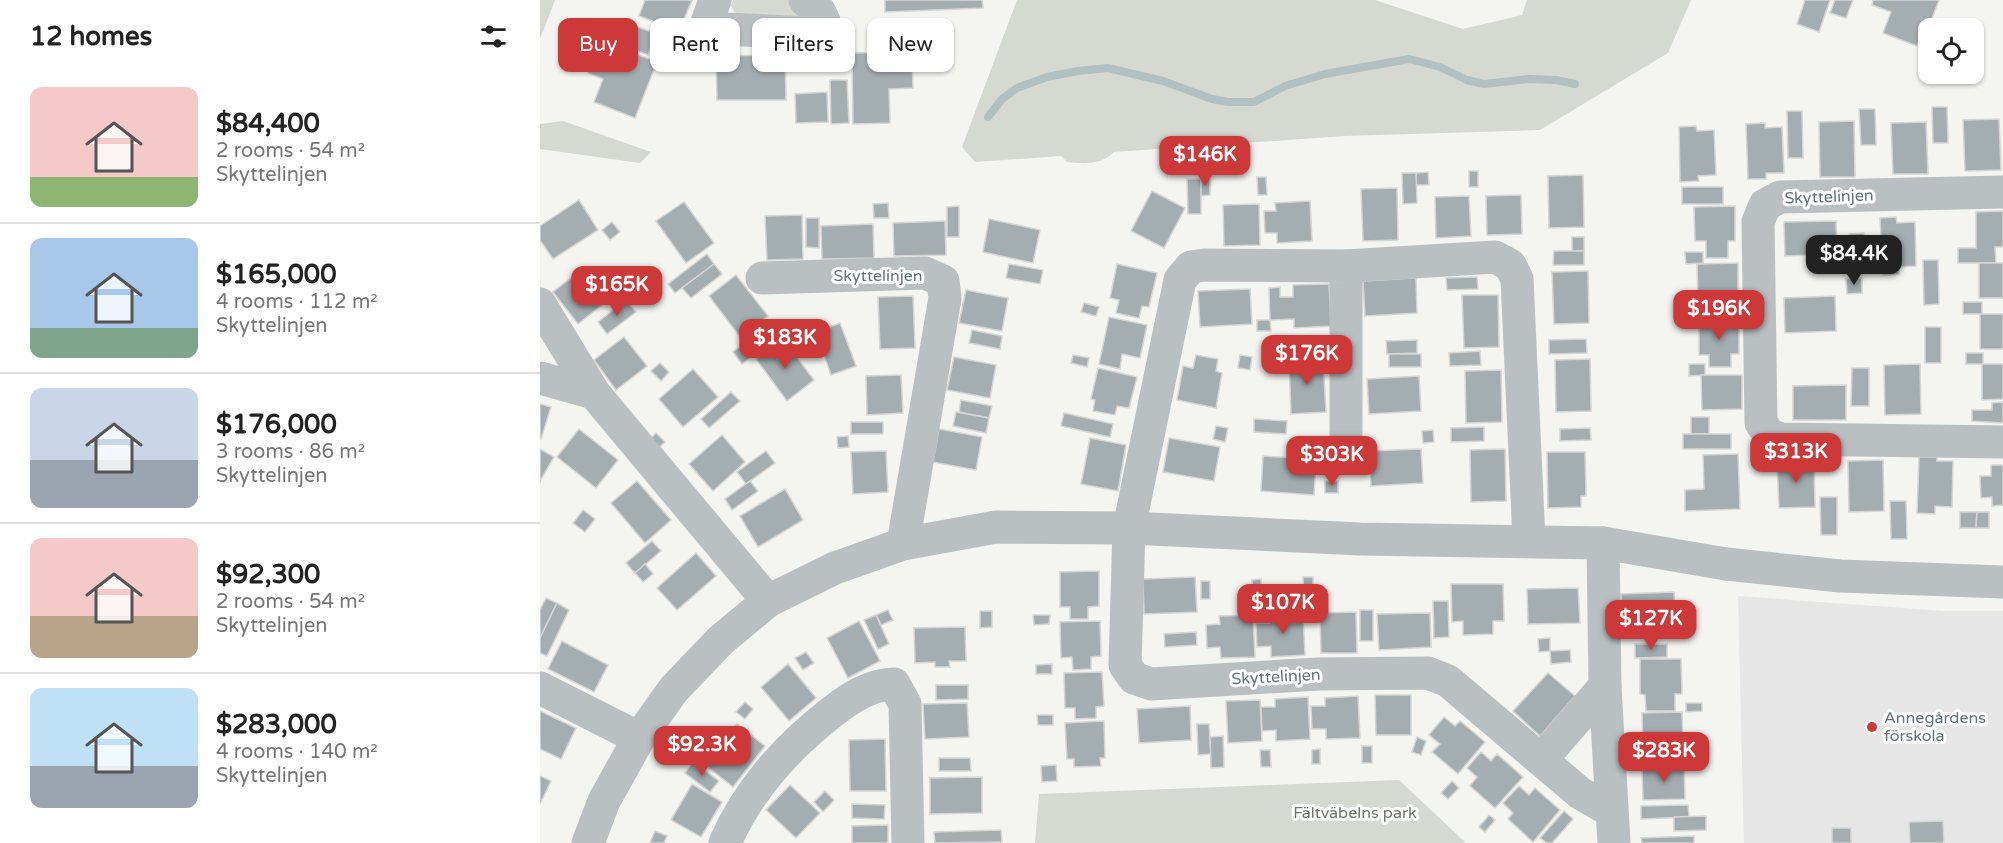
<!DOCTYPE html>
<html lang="en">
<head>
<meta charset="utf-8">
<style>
  :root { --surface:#fff; --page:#f6f6f6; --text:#222; --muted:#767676; --line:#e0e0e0; --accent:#cd3939 }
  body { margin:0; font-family:"Varela Round",sans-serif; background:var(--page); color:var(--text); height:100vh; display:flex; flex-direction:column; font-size:22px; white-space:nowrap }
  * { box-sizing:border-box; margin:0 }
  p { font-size:20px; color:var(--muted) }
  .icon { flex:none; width:33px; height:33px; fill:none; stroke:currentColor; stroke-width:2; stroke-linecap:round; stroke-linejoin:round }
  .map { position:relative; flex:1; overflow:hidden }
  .side { display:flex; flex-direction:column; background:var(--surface); width:540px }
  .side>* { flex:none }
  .guide { position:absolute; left:18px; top:18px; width:570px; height:54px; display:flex; gap:12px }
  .fabs { position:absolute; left:1378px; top:18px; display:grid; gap:12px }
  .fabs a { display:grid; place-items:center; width:66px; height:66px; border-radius:12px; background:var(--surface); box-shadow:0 2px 4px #0004; font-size:30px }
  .price { position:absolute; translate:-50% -51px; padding:0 14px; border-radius:12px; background:var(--accent); color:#fff; font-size:20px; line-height:39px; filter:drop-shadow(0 2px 3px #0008) }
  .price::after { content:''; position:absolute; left:50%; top:36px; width:18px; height:14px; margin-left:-9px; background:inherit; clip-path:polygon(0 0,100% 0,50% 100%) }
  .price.selected { background:#222; color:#fff }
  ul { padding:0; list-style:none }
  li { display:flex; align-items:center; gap:18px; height:150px; padding:0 30px }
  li+li { border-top:2px solid var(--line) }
  li span { display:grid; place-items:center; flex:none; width:168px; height:120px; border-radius:12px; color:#555 }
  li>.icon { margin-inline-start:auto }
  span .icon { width:72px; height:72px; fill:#fffc; stroke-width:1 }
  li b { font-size:26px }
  h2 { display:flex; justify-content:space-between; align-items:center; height:72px; padding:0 30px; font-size:26px }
  .pill { padding:0 21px; border-radius:12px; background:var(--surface); box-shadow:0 2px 4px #0004; font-size:21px; line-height:54px }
  .pill.selected { background:var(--accent); color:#fff }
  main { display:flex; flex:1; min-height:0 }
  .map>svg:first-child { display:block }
  .built { fill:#e5e6e5 }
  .green { fill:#d5d9d1 }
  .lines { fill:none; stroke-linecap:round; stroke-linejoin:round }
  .stream { stroke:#b1c0c0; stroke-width:8 }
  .building { fill:#a4adb0; stroke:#d6d5d4; stroke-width:1.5 }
  .minor { stroke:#babfc1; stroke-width:33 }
  .poi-dot { fill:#cd3939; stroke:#fff; stroke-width:2 }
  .labels { text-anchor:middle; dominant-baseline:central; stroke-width:6; stroke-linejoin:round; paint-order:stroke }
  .street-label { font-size:16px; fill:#63757a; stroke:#fff }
  .poi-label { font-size:16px; fill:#63757a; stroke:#fff; text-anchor:start }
  .park-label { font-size:16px; fill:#6d7765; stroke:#fff }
</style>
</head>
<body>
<main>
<section class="side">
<h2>12 homes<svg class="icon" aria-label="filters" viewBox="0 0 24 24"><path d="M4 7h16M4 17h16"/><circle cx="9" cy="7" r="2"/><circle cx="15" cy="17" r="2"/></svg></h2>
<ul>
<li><span style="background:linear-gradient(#f6c9c9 75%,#8fb573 0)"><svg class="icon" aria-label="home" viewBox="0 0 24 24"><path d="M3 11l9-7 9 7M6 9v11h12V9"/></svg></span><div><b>$84,400</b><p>2 rooms · 54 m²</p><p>Skyttelinjen</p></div></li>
<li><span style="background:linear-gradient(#a9c7e8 75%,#7fa58c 0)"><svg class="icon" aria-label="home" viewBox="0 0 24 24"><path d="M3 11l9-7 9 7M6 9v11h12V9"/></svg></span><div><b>$165,000</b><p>4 rooms · 112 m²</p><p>Skyttelinjen</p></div></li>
<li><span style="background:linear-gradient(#c9d6e8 60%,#9aa5b1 0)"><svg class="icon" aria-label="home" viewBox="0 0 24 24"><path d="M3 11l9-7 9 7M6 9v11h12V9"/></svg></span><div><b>$176,000</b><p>3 rooms · 86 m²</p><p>Skyttelinjen</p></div></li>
<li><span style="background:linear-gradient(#f6c9c9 65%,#b9a48a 0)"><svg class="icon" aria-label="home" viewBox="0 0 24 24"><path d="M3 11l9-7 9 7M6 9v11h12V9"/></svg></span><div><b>$92,300</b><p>2 rooms · 54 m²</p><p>Skyttelinjen</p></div></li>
<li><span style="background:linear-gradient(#bfe0f5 65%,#9aa5b1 0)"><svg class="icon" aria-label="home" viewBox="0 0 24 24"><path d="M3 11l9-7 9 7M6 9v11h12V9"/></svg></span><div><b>$283,000</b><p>4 rooms · 140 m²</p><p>Skyttelinjen</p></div></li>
</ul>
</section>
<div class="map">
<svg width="1463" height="843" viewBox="0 0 1463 843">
  <rect width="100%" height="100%" fill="#f4f4f1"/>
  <path class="built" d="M1198 596 1404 611H1463V843H1204Z"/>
  <g class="green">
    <path d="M0 0H15L0 39Z"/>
    <path d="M193 0H248L272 15V21L197 17 191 6Z"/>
    <path d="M477 0H835L923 29 982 15 987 0H1151L1128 53 1000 130 805 136 574 152C561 165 544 164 527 162L521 156 435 162 422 147Z"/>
    <path d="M23 121 111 152 100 163 0 149V124Z"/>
    <path d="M859 780 926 843H495L499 794Z"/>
  </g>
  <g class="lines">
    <path class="stream" d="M448 117 462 99 477 88 507 77 538 71 568 68 623 81 672 99 688 102H714L745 86 785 74 869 59 900 67 927 80 944 84 988 79 1016 80 1035 84"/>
  </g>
  <g class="building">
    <path d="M105 0H152L139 31 99 16Z"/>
    <path d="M345 0H442L443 8 345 12Z"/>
    <path d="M1265 0H1290L1279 32 1257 24Z"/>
    <path d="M1295 0H1313L1306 18 1290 13Z"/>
    <path d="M1333 0H1399L1389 26 1385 25 1377 46 1343 33 1351 12 1332 5Z"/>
    <path d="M81 20 116 34 108 55 73 41Z"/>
    <path d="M59 45 74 51 76 46 117 62 95 118 54 102 63 79 48 73Z"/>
    <path d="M372 52 373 88 349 89 350 123 313 124 312 53Z"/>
    <path d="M245 55 246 100H177L176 56Z"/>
    <path d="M290 80H307L309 123 291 124Z"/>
    <path d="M287 92 288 122 256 123 255 94Z"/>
    <path d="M1392 107H1407L1408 143H1393Z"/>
    <path d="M1319 109H1335L1336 145H1321Z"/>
    <path d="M1247 111H1262L1263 158H1248Z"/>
    <path d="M1459 119 1461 170 1425 171 1423 120Z"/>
    <path d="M1314 121 1315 177H1280L1279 122Z"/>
    <path d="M1386 122 1388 174H1353L1351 123Z"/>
    <path d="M1225 123V128L1242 127 1244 173H1226V179H1208L1206 124Z"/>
    <path d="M1156 126 1157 131 1174 130 1176 175 1158 176 1159 181 1140 182 1139 127Z"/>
    <rect x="929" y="171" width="9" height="16"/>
    <path d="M888 172 889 185H876V173Z"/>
    <path d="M862 173H876L877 203 863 204Z"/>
    <path d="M1043 175 1044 227 1009 228 1008 176Z"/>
    <path d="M717 177H726L727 195H718Z"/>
    <path d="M647 179H661V214H648Z"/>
    <path d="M661 179H670V195L661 196Z"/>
    <rect x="1142" y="187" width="41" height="17"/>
    <path d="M857 188 858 240 823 241 821 189Z"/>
    <path d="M612 191 645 208 624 248 591 231Z"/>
    <path d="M981 195 982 234 947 235 946 196Z"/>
    <path d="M929 196 931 236 896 238 895 197Z"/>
    <path d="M39 200 58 230 13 259 0 240V226Z"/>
    <path d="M770 201 772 241 737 243V233H725L724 211H736L735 203Z"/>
    <path d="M144 202 174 243 146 263 116 221Z"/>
    <path d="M348 203 349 218H334L333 204Z"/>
    <path d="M719 204 720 245 684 246 683 205Z"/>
    <path d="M419 206V237H407V207Z"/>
    <path d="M1195 206V241H1188V258H1166V241H1155L1154 207Z"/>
    <path d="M1463 211V247H1455L1456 263H1418V248H1436V212Z"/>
    <path d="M262 215 263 259 227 260 225 216Z"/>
    <path d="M1356 217 1357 223 1375 222 1376 266 1359 267V274L1343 275 1340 218Z"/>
    <path d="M266 218H279V248L266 247Z"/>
    <path d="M449 219 500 230 493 263 443 252Z"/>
    <path d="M405 221 406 255 354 256 353 223Z"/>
    <path d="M1296 221 1297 254 1245 256 1244 222Z"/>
    <path d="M72 222 80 232 70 240 62 230Z"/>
    <path d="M333 224 334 258 282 259 281 226Z"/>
    <path d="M1324 233 1325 270 1310 271 1309 234Z"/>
    <rect x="1032" y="237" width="12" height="14"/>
    <path d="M1014 251H1044V265H1013Z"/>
    <path d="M1145 252H1163V263L1146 264Z"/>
    <path d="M167 254 174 264 135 293 128 284Z"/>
    <path d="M1383 260H1398L1399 304 1384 305Z"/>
    <path d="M1198 263V297L1158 298 1157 264Z"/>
    <rect x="1439" y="263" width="24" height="35"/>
    <path d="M174 264 182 274 151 298 142 288Z"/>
    <path d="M469 264 503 270 500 284 466 278Z"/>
    <path d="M577 264 617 273 609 307 602 306 599 318 576 313 579 300 570 298Z"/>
    <path d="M41 270 48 280 59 271 77 293 38 324 13 292Z"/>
    <path d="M1048 271 1049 323 1014 324 1012 272Z"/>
    <path d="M196 275 228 316 200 337 169 296Z"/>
    <path d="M937 277 938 289 907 290 906 278Z"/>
    <path d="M876 278 877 313 825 316 823 281Z"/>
    <path d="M1322 278V293L1307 294 1306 279Z"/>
    <path d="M789 284 791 326 754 328V319L730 320 729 288 740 287V297H753V285Z"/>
    <path d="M710 289 712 324 660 327 658 291Z"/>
    <path d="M426 290 468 298 462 331 419 323Z"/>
    <path d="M922 295H958L959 347 924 348Z"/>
    <path d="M373 296 375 348 340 349 338 297Z"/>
    <path d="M1295 296 1296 331 1245 333 1244 298Z"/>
    <path d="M86 300 96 312 67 334 58 322Z"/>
    <rect x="1423" y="302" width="19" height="12"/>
    <path d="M544 303 559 307 556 316 541 312Z"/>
    <path d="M1147 308H1164V320H1146Z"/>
    <rect x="1440" y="314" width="23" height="35"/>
    <path d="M569 317 607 325 600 358 582 354 580 369 559 364Z"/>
    <path d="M717 320H730L731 331H717Z"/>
    <path d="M1159 320H1199V354H1191V367H1169V355H1159Z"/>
    <path d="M300 323 316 366 291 375 276 332Z"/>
    <rect x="1385" y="327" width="16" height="36"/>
    <path d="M432 330 462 336 460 349 429 343Z"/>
    <path d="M220 331 230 343 202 364 193 352Z"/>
    <path d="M84 337 107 366 76 390 54 360Z"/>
    <path d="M243 339 274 380 247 401 216 359Z"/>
    <path d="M1046 339 1047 353 1009 354V340Z"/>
    <path d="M877 340V353L847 354 846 341Z"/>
    <path d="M940 351 941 365 910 366 909 353Z"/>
    <rect x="1426" y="353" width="17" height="11"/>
    <rect x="849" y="354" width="32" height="13"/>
    <path d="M533 355 549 358 547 367 531 363Z"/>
    <path d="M656 355 678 359 676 371 682 373 676 408 637 400 643 366 653 368Z"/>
    <path d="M700 355 712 357 710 370 698 368Z"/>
    <path d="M414 357 456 365 450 398 407 390Z"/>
    <path d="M783 359 786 412 751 414 749 360Z"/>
    <path d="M1050 359 1051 411 1016 412 1015 360Z"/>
    <path d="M120 363 129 372 121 381 111 371Z"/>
    <path d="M1149 364H1165V375L1149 376Z"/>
    <path d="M1380 364 1381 414 1345 415 1344 365Z"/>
    <path d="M1442 364H1463V399L1442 400Z"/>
    <path d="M558 368 597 377 589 408 577 406 575 415 553 411 555 400 551 399Z"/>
    <path d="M1312 368H1329V406H1311Z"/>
    <path d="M153 369 178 397 143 427 119 399Z"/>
    <path d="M961 370 962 422 926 423 925 371Z"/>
    <path d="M361 375 363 413 327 415 326 376Z"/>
    <path d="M1161 375H1202V409L1162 410Z"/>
    <path d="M879 376 881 411 829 414 827 379Z"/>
    <path d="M1306 385V420H1253V386Z"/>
    <path d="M191 392 200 401 169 428 161 419Z"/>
    <path d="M421 400 452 406 449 418 419 412Z"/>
    <path d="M1463 402V423L1432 421V410H1452V403Z"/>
    <path d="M0 404 11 407 1 439H0Z"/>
    <path d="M416 412 449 418 446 433 413 426Z"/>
    <path d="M524 413 573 424 570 437 521 426Z"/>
    <rect x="1151" y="417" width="18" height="17"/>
    <path d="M714 419 747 421 746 434 714 432Z"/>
    <rect x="311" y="422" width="32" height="12"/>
    <path d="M676 426 688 428 685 442 673 439Z"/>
    <path d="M944 427V441L911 442V428Z"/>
    <path d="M1050 428 1051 440 1020 441V429Z"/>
    <path d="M39 429 78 460 56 488 17 457Z"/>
    <path d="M399 429 442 437 436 470 393 462Z"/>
    <path d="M893 430 894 442 883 443 882 431Z"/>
    <path d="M116 433 125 442 116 450 108 441Z"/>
    <rect x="1143" y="434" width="48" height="15"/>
    <path d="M182 435 205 462 173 491 149 464Z"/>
    <path d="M308 436 309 447 298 448 297 437Z"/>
    <path d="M550 438 586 445 578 491 541 484Z"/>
    <path d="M629 438 680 447 674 481 623 472Z"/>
    <path d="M0 449 14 457 0 481Z"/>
    <path d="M881 449 883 483 831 486 829 451Z"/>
    <path d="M965 449 966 501 931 502 930 450Z"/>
    <path d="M226 451 235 463 206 484 197 472Z"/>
    <path d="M346 451 348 492 313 494 311 452Z"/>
    <path d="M1007 452H1045L1046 496H1041V507L1008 508Z"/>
    <path d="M1198 454 1200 509 1145 511V490L1164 489 1163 455Z"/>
    <path d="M723 456 776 459 774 495 721 491Z"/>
    <path d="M1379 457H1397V461H1413L1412 507 1395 506V514L1377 513Z"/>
    <path d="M1343 460 1344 511 1309 512 1308 461Z"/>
    <path d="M1237 461H1274L1275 507 1239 508Z"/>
    <path d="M1451 465H1463V505L1452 506V497L1441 498 1440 476H1451Z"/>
    <path d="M97 481 131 520 105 543 71 503Z"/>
    <path d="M210 481 218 491 192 510 185 499Z"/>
    <rect x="785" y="481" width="13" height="12"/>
    <path d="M245 489 263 520 218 547 200 516Z"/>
    <path d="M1280 497H1297V535H1281Z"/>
    <path d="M1350 501H1366L1367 539H1351Z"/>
    <path d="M43 510 55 519 45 532 33 523Z"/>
    <path d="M1420 512H1437L1436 528H1420Z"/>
    <path d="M1437 512H1449V528H1436Z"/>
    <path d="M112 541 121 551 95 573 86 563Z"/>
    <path d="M156 553 176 576 137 610 117 588Z"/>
    <path d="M105 564 113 574 103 582 95 573Z"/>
    <path d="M559 571V606L548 607V619H530V607H520V572Z"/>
    <path d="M655 577 657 612 604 614 603 579Z"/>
    <path d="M763 577H773V595H764Z"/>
    <path d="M721 579 722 597H712V580Z"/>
    <rect x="661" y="581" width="9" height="18"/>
    <path d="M911 584H963L964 621H953V634L923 635V621L912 622Z"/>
    <path d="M1038 588 1040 623 988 624 987 589Z"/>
    <path d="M1134 592 1136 627 1083 629 1081 594Z"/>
    <path d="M6 598 17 603 0 638V610Z"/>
    <path d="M893 601H908L909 637 894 638Z"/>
    <path d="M17 603 29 610 7 656 0 653V638Z"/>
    <path d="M348 610 353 620 341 625 336 615Z"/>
    <rect x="820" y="610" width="13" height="31"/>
    <path d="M440 611H452V627L440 628Z"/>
    <path d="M816 612 817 653H781L780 613Z"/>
    <path d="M890 613 891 647 839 650 837 614Z"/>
    <path d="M763 614 765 655 731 657V646L717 647 716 623H730V615Z"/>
    <path d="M336 615 349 644 338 649 324 620Z"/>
    <path d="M493 615H510L509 624 494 625Z"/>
    <path d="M713 615 715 657 681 658 680 647 667 648 666 625 680 624 679 616Z"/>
    <path d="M319 621 340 661 308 678 287 638Z"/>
    <path d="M560 621 561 656 551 657V669L533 670 532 657 521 658 520 622Z"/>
    <path d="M425 627 426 661H409L410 667H395V662L375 663 374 628Z"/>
    <path d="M656 632 657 645 625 647 624 634Z"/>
    <path d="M1010 638V651L999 652 998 639Z"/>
    <path d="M22 641 68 665 54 692 8 669Z"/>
    <path d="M1095 644H1127V657L1095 658Z"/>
    <path d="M1030 650 1031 662 1011 664 1010 651Z"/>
    <path d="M266 652 274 663 263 670 255 658Z"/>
    <path d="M1100 659H1141L1142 694H1135V711H1106L1105 695 1100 694Z"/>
    <path d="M248 664 276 698 249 721 221 687Z"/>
    <path d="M512 664V674H496V665Z"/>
    <path d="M562 672 564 706 556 707V718L535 719V708H525L524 673Z"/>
    <path d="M1008 673 1035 696 1000 736 973 711Z"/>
    <path d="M396 685H428V699L396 700Z"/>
    <path d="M835 695H871V735H836Z"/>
    <path d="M818 696 820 738 786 739V729H772L771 706H785V698Z"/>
    <path d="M768 697 770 739 736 741V730L722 731 721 707H735V699Z"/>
    <path d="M720 700 722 741 688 743 686 701Z"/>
    <path d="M205 702 213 709 205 719 196 712Z"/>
    <path d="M427 703 429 737 385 739 383 704Z"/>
    <path d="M1146 703H1162V711L1146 712Z"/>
    <path d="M650 706 651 740 599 743 597 709Z"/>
    <path d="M0 711 36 728 21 759 0 749Z"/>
    <path d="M1142 712 1143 747H1135V760L1113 761V748H1103L1102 713Z"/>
    <path d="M497 715H513V725H498Z"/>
    <path d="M904 717 915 726 920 721 945 742 918 774 892 752 900 744 889 735Z"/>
    <path d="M564 721 565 758H560L561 766 534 767V759H527L525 723Z"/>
    <path d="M197 724 225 746 193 787 165 765Z"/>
    <path d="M657 724H669L671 754 658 755Z"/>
    <path d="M683 736 684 767 671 768 670 737Z"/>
    <path d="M877 737 886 741 881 755 872 752Z"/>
    <path d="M345 739 346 791H310L309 740Z"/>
    <rect x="822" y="746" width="10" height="17"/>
    <path d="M780 749V764H772V750Z"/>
    <path d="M720 750H730L731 767H721Z"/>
    <path d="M941 752 951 761 957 754 983 777 955 808 930 786 937 777 927 768Z"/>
    <path d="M1147 754 1164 755 1163 764H1147Z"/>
    <path d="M399 758H430L431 771H399Z"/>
    <path d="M153 762 179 781 170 792 145 773Z"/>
    <path d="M516 765 517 781 502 782 501 766Z"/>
    <path d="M1144 765 1145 799 1103 800 1102 766Z"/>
    <path d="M0 776 11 781 0 804Z"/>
    <path d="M442 777V813L390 814V778Z"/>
    <path d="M912 781 919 788 908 799 901 793Z"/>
    <path d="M152 784 182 802 161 837 131 820Z"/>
    <path d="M250 785 280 813 256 838 226 810Z"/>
    <path d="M979 786 989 795 995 788 1020 810 993 842 968 819 973 813 963 803Z"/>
    <path d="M285 791 294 800 283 812 274 802Z"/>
    <path d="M312 804 345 805 344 819 312 818Z"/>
    <path d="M1148 805 1149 817 1101 819V806Z"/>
    <path d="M1024 811 1033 819 1012 843H1007L1000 838Z"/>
    <path d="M949 815 955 820 945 832 939 827Z"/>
    <path d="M1166 816V830L1134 831V817Z"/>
    <path d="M1403 821 1404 843H1370L1369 822Z"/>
    <path d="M348 825V843H312V826Z"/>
    <rect x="1292" y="828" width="19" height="15"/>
    <path d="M461 830 462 842 395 843 394 832Z"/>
    <path d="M115 831 127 836 124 843H110Z"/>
    <path d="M1154 836V843H1102L1101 838Z"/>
  </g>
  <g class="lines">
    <g class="minor">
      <path d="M175 0 165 28 267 33 276 28 284 21 279 11 265 0"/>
      <path d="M1463 192 1240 197 1225 205 1218 222 1221 423 1230 435 1241 439 1463 442"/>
      <path d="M806 266 955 257 970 265 977 279 989 541"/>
      <path d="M222 278 385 273 403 281 405 298 363 544"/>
      <path d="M0 304 54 393 228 601"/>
      <path d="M0 378 54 393"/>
      <path d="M806 433V266L664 265 651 267 640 280 589 528 585 665 594 678 611 684 778 674 888 673 908 681 1001 760 1065 686 1063 543"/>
      <path d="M1065 686 1074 843"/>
      <path d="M0 688 99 738"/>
      <path d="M1001 760 1040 793 1071 811"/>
      <path d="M48 843 64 801 99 738 134 689 181 640 228 601 295 568 363 544 456 527 589 528 820 539 1063 543 1186 564 1300 576 1463 582"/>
      <path d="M185 843C208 790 247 747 292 712 310 698 331 684 354 684L365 704 368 843"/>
    </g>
  </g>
  <circle class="poi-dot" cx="1332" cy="727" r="6"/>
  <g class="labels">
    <g class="street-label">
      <text transform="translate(1289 197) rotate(-2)">Skyttelinjen</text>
      <text x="338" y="276">Skyttelinjen</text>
      <text transform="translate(736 677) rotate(-3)">Skyttelinjen</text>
    </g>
    <g class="poi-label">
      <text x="1344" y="718">Annegårdens<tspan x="1344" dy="18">förskola</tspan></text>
    </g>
    <g class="park-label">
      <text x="815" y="813">Fältväbelns park</text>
    </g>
  </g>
</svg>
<div class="fabs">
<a><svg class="icon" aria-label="locate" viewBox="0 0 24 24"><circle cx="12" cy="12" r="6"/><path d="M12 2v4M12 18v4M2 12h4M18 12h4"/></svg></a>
</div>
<b class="price" style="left:665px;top:187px">$146K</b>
<b class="price selected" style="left:1314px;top:286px">$84.4K</b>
<b class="price" style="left:77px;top:317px">$165K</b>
<b class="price" style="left:1179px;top:341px">$196K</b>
<b class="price" style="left:245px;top:370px">$183K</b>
<b class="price" style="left:767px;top:386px">$176K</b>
<b class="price" style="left:1256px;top:484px">$313K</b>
<b class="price" style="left:792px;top:487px">$303K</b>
<b class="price" style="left:743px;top:635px">$107K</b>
<b class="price" style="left:1111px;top:651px">$127K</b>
<b class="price" style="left:162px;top:777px">$92.3K</b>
<b class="price" style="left:1124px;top:783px">$283K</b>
<div class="guide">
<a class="pill selected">Buy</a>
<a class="pill">Rent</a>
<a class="pill">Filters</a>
<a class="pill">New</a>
</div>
</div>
</main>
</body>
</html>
